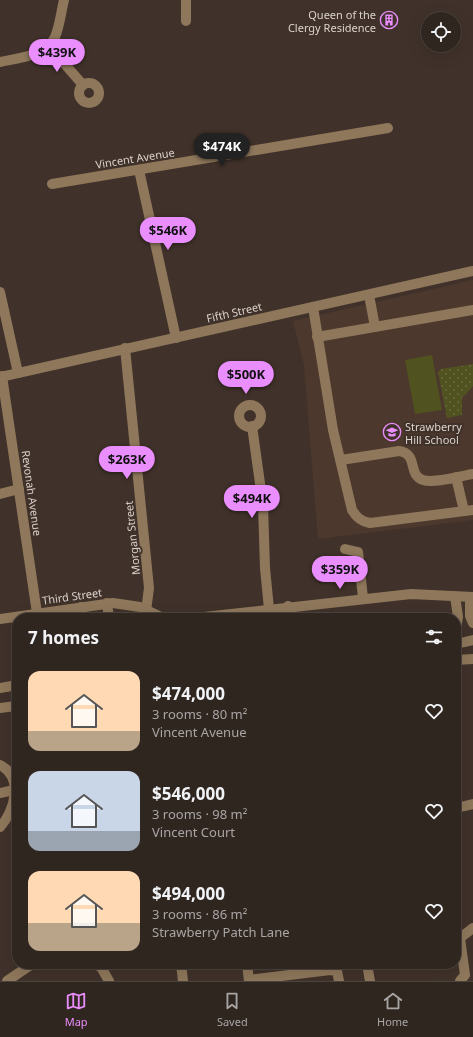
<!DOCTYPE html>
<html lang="en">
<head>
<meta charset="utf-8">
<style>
  :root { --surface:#302620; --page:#3c322d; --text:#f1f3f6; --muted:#a8a5a5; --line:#4b433e; --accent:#ea8dfd }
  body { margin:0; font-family:"Noto Sans",sans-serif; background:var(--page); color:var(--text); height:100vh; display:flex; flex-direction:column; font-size:15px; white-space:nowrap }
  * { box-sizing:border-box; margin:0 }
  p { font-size:13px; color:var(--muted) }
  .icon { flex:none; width:22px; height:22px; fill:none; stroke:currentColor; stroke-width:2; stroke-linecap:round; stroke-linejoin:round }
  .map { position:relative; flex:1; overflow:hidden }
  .drawer { position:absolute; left:12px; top:613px; width:449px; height:356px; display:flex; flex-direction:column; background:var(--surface); border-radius:16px; box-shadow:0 4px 16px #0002,0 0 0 1px var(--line) }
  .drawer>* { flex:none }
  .tools { position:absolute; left:421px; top:12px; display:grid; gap:8px }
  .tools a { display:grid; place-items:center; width:40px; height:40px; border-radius:50%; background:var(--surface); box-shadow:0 4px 16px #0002,0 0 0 1px var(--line); font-size:20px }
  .price { position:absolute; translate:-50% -34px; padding:0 9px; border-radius:14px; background:var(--accent); color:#111; font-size:13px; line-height:26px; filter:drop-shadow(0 1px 2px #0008) }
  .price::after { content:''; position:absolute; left:50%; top:24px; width:12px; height:9px; margin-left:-6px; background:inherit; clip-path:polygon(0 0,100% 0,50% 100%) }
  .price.on { background:#222; color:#fff }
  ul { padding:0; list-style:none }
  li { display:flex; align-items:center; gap:12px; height:100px; padding:0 16px }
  li span { display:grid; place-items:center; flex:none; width:112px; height:80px; border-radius:12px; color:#555 }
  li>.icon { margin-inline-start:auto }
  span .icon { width:48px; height:48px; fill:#fffc; stroke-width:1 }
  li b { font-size:17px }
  h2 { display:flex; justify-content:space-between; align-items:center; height:48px; padding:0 16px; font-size:17px }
  .dock { display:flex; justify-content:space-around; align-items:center; height:56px; border-top:1px solid var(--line); background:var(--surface); font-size:11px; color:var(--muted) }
  .dock a { display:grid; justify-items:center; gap:2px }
  .dock .on { color:var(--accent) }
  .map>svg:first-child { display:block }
  .built { fill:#4c382c }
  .green { fill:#505320 }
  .park { fill:url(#park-dots) }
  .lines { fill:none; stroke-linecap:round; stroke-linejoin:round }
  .minor { stroke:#8e775b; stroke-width:10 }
  .labels { text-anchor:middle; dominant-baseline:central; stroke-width:4; stroke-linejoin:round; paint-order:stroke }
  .poi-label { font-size:11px; fill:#dbd2cd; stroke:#40322a; text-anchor:end }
  .street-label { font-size:11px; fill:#dbd2cd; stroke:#40322a }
</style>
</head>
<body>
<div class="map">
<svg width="473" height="981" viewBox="0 0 473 981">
  <defs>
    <pattern id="park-dots" width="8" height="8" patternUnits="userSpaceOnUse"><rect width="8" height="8" fill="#505320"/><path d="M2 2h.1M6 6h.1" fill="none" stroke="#696b3f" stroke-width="1.8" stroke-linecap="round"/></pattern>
  </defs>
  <rect width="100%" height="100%" fill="#40322a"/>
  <path class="built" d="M473 280V520L318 539 304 365 293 321Z"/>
  <path class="green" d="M432 355 442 410 415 414 405 360Z"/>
  <path class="park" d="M473 364V386L462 398V415L447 418 438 372 441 369Z"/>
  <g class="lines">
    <g class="minor">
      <path d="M186 0V21"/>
      <path d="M49 46 83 85"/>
      <path d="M0 62C18 58 47 56 55 37 60 25 61 12 64 0"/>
      <circle cx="89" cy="93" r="10"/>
      <path d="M139 170 176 338"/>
      <path d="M52 184 388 128"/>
      <path d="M0 292 18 373"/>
      <path d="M369 295 375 327"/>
      <path d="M313 307 333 430 352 510C357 518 361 521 370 523L473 510"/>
      <path d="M317 337 473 310"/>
      <path d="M125 348 149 588 146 611"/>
      <path d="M2 376 37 613"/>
      <path d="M0 377 473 271"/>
      <circle cx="250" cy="416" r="11"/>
      <path d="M252 426 263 505 265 568 269 609"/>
      <path d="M341 460 399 451C419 454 407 475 423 480 434 484 461 476 473 474"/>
      <path d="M456 477 464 511"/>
      <path d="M0 494 19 489"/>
      <path d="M345 549 358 552 363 598"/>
      <path d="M455 596 458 617 456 629"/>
      <path d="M470 597V616L473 623"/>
      <path d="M107 603 109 618"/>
      <path d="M288 606 289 618"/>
      <path d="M81 607 83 618"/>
      <path d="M195 618 411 594 473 597"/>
      <path d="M0 619 113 603 140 607 163 618"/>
      <path d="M456 644 473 640"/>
      <path d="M456 660 473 659"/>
      <path d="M0 688 17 685"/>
      <path d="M0 708 16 706"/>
      <path d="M0 765C24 777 15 811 0 827"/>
      <path d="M0 793 14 790"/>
      <path d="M456 808 473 804"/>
      <path d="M94 964 101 967 109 981"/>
      <path d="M181 964 183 981"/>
      <path d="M247 964 249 981"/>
      <path d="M367 964 370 981"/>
      <path d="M249 980 330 970 337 971 339 981"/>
      <path d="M7 981 32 964"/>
      <path d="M460 981 465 975 460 938 473 928"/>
    </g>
  </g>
  <defs>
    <symbol id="building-ring" viewBox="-11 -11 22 22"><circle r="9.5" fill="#40322a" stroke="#ea8dfd" stroke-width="1.5"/><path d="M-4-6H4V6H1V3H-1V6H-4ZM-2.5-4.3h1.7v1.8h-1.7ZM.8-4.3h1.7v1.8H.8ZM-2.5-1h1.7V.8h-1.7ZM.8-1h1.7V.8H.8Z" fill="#ea8dfd"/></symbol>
    <symbol id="school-ring" viewBox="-11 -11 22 22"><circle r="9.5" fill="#40322a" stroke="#ea8dfd" stroke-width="1.5"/><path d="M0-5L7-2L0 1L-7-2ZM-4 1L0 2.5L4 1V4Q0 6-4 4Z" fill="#ea8dfd"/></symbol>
  </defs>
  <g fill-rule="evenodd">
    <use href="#building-ring" x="379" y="10" width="20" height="20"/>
    <use href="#school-ring" x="382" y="422" width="20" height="20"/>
  </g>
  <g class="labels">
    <g class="poi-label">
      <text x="376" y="14">Queen of the<tspan x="376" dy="13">Clergy Residence</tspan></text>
      <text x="405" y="426" text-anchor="start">Strawberry<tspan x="405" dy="13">Hill School</tspan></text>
    </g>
    <g class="street-label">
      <text transform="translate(135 158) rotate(-9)">Vincent Avenue</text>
      <text transform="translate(234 312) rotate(-13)">Fifth Street</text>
      <text transform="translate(32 493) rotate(82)">Revonah Avenue</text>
      <text transform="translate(132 538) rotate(-96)">Morgan Street</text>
      <text transform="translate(72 596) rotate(-8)">Third Street</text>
    </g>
  </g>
</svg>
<div class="tools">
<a><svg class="icon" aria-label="locate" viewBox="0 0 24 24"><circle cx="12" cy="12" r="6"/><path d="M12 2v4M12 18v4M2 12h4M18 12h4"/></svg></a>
</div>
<b class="price" style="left:57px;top:73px">$439K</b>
<b class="price on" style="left:222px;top:167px">$474K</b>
<b class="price" style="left:168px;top:251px">$546K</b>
<b class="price" style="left:246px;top:395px">$500K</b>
<b class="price" style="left:127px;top:480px">$263K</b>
<b class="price" style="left:252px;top:519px">$494K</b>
<b class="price" style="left:340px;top:590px">$359K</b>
<section class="drawer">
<h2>7 homes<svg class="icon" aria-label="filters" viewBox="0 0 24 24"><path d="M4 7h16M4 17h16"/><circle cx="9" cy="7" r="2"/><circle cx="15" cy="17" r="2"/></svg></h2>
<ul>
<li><span style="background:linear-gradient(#ffd9b3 75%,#b9a48a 0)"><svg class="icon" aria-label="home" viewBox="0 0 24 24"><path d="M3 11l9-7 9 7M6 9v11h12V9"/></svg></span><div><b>$474,000</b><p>3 rooms · 80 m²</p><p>Vincent Avenue</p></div><svg class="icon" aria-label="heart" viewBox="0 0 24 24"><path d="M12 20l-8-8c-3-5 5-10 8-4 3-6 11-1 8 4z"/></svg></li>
<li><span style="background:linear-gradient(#c9d6e8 75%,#9aa5b1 0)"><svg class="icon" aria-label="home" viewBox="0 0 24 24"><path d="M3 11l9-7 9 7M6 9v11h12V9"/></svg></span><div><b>$546,000</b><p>3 rooms · 98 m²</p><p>Vincent Court</p></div><svg class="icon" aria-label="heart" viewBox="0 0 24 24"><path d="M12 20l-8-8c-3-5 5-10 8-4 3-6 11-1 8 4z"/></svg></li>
<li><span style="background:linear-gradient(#ffd9b3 65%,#b9a48a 0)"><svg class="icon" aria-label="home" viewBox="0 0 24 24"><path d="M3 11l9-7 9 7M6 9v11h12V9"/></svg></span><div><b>$494,000</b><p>3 rooms · 86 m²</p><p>Strawberry Patch Lane</p></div><svg class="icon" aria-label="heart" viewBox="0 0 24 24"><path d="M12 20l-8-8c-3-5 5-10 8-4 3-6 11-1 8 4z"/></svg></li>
</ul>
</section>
</div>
<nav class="dock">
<a class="on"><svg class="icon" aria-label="map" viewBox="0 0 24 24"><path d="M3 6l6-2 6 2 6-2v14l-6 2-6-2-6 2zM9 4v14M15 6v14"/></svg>Map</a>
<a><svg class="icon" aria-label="saved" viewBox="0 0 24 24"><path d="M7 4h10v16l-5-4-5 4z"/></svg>Saved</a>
<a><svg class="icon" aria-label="home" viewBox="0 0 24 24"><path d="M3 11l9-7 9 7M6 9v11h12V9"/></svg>Home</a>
</nav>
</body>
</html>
